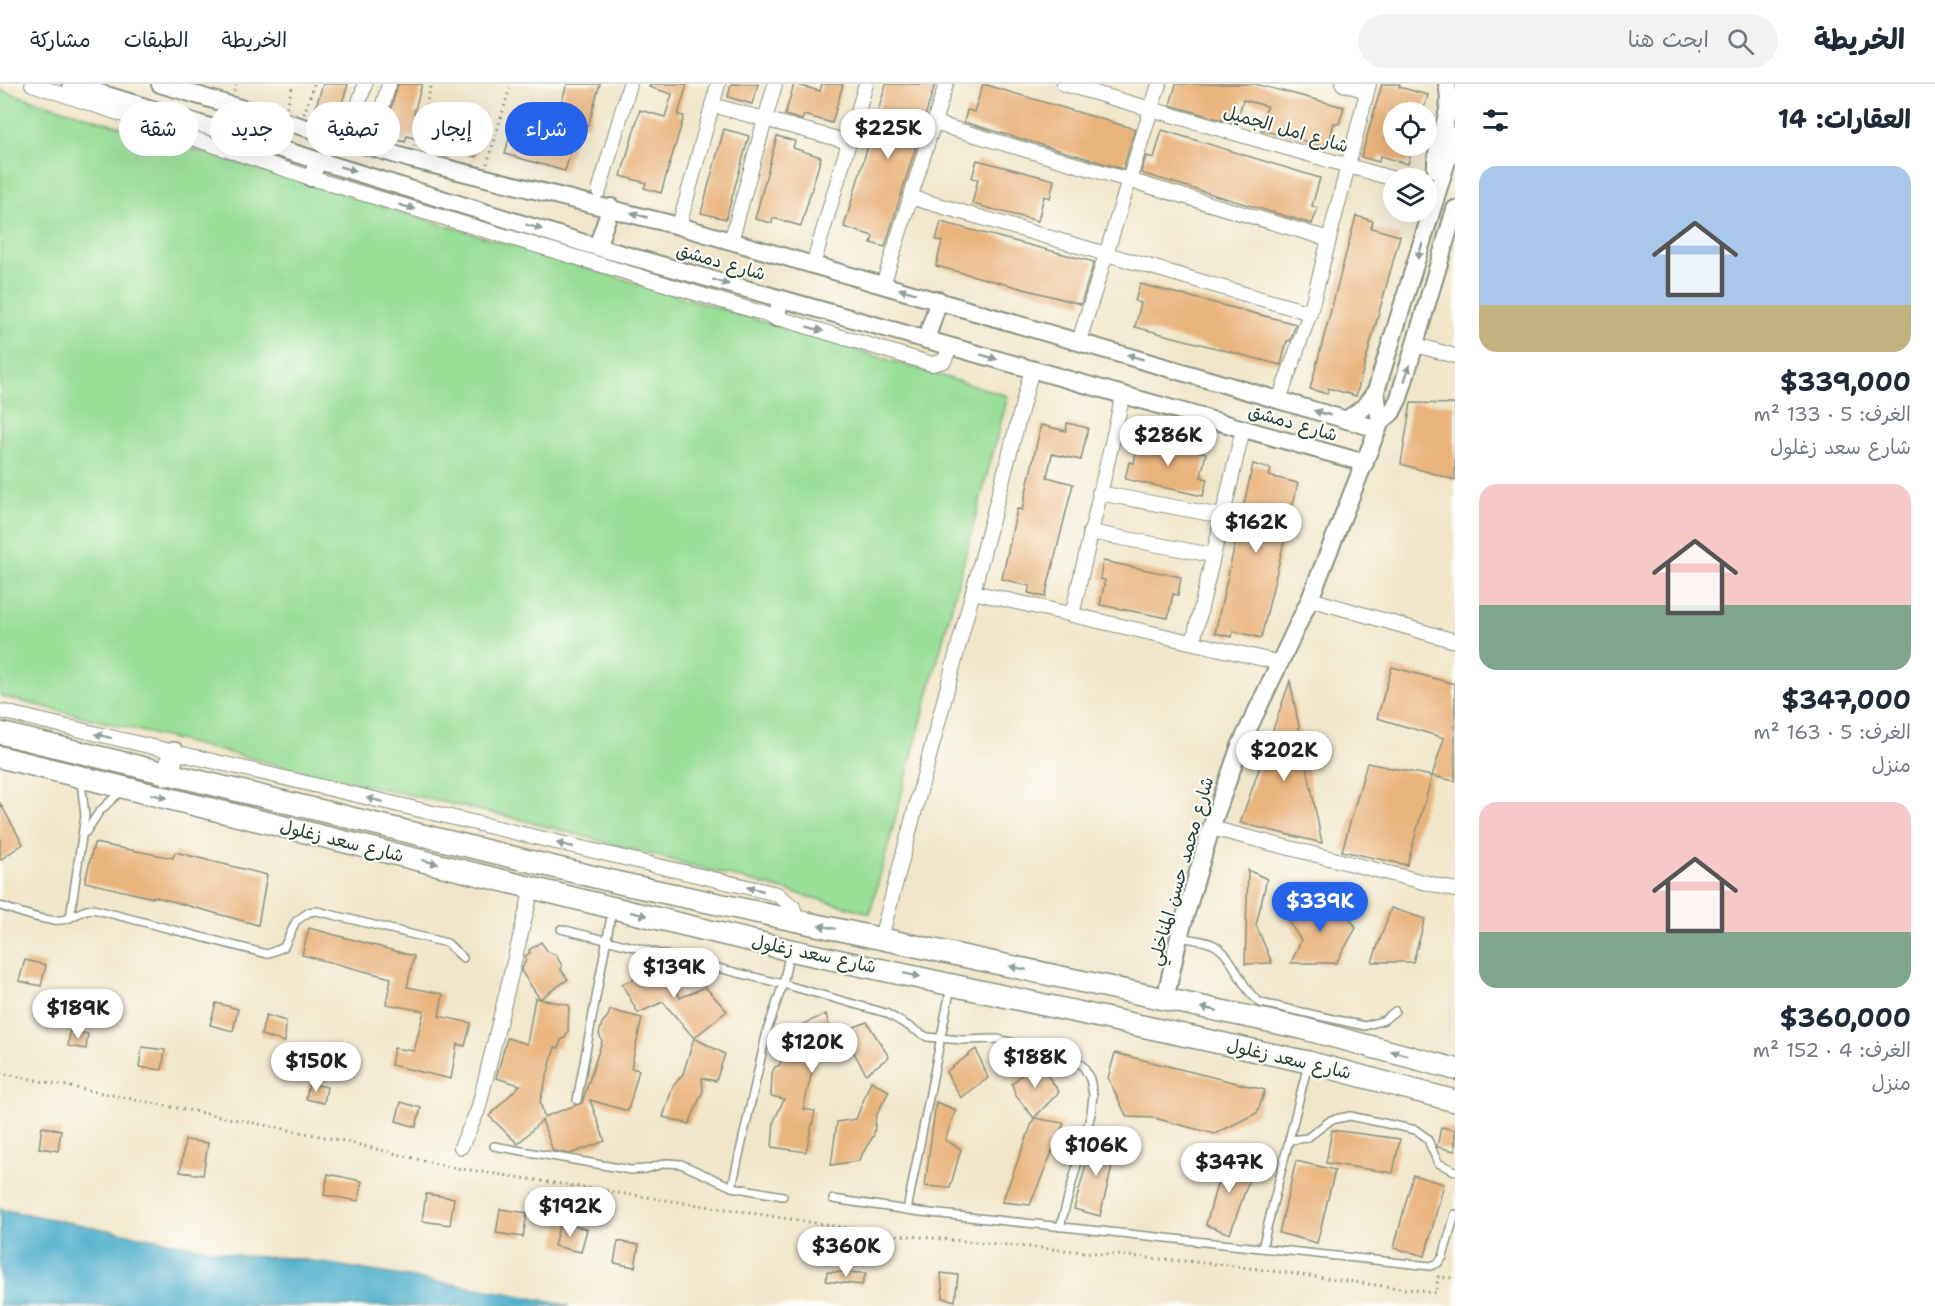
<!DOCTYPE html>
<html lang="ar">
<head>
<meta charset="utf-8">
<style>
  :root { --surface:#fff; --page:#f2f2f3; --text:#1f2937; --muted:#747a83; --line:#e0e1e3; --accent:#2563eb }
  body { margin:0; font-family:"Shantell Sans","Playpen Sans Arabic",sans-serif; background:var(--page); color:var(--text); direction:rtl; height:100vh; display:flex; flex-direction:column; font-size:22px; white-space:nowrap }
  * { box-sizing:border-box; margin:0 }
  p { font-size:20px; color:var(--muted) }
  .icon { flex:none; width:33px; height:33px; fill:none; stroke:currentColor; stroke-width:2; stroke-linecap:round; stroke-linejoin:round }
  .map { position:relative; flex:1; overflow:hidden; direction:ltr }
  .details { display:flex; flex-direction:column; background:var(--surface); width:480px }
  .details>* { flex:none }
  .hud { position:absolute; left:18px; top:18px; width:570px; height:54px; direction:rtl; display:flex; gap:12px }
  .fabs { position:absolute; left:1383px; top:18px; display:grid; gap:12px }
  .fabs a { display:grid; place-items:center; width:54px; height:54px; border-radius:50%; background:var(--surface); box-shadow:0 6px 24px #0002; font-size:30px }
  .price { position:absolute; translate:-50% -51px; padding:0 14px; border-radius:21px; background:#fff; color:#222; font-size:20px; line-height:39px; filter:drop-shadow(0 2px 3px #0008) }
  .price::after { content:''; position:absolute; left:50%; top:36px; width:18px; height:14px; margin-left:-9px; background:inherit; clip-path:polygon(0 0,100% 0,50% 100%) }
  .price.selected { background:var(--accent); color:#fff }
  ul { padding:0; list-style:none }
  li { display:grid; align-content:center; gap:12px; height:318px; padding:0 24px }
  li span { display:grid; place-items:center; height:186px; border-radius:18px; color:#555 }
  li>.icon { margin-inline-start:auto }
  span .icon { width:108px; height:108px; fill:#fffc; stroke-width:1 }
  li b { font-size:26px }
  h2 { display:flex; justify-content:space-between; align-items:center; height:72px; padding:0 24px; font-size:26px }
  .chip { padding:0 21px; border-radius:27px; background:var(--surface); box-shadow:0 6px 24px #0002; font-size:21px; line-height:54px }
  .chip.selected { background:var(--accent); color:#fff }
  header { display:flex; align-items:center; gap:36px; box-sizing:border-box; height:84px; padding:0 30px; background:var(--surface); border-bottom:2px solid var(--line) }
  header strong { font-size:28px }
  nav { display:flex; gap:33px; margin-inline-start:auto; font-size:21px }
  .search { width:420px; height:54px; background:var(--page); display:flex; align-items:center; gap:15px; box-sizing:border-box; padding:0 21px; border-radius:33px; color:var(--muted); font-size:22px }
  main { display:flex; flex:1; min-height:0 }
  .map>svg:first-child { display:block }
  .green { fill:#99de97; stroke:#5c8e66; stroke-width:1.5 }
  .water { fill:#4baecb; stroke:#357680; stroke-width:1.5 }
  .building { fill:#e9b37b }
  .lines { fill:none; stroke-linecap:round; stroke-linejoin:round }
  .service-casing { stroke:#88927f; stroke-width:10 }
  .minor-casing { stroke:#88927f; stroke-width:16 }
  .tertiary-casing { stroke:#88927f; stroke-width:20 }
  .primary-casing { stroke:#88927f; stroke-width:24 }
  .path { stroke:#88927f; stroke-width:3; stroke-dasharray:1.5 4.5; stroke-linecap:butt }
  .service { stroke:#fff; stroke-width:7 }
  .minor { stroke:#fff; stroke-width:14 }
  .tertiary { stroke:#fff; stroke-width:16 }
  .primary { stroke:#fff; stroke-width:21 }
  .oneway { fill:#8f9e9a }
  .labels { text-anchor:middle; dominant-baseline:central; stroke-width:4.5; stroke-linejoin:round; paint-order:stroke }
  .street-label { font-size:18px; fill:#1f3d34; stroke:#fdfcf7 }
</style>
</head>
<body>
<header>
<strong>الخريطة</strong>
<div class="search"><svg class="icon" aria-label="search" viewBox="0 0 24 24"><circle cx="10" cy="10" r="6"/><path d="M15 15l6 6"/></svg>ابحث هنا</div>
<nav><a>الخريطة</a><a>الطبقات</a><a>مشاركة</a></nav>
</header>
<main>
<section class="details">
<h2>العقارات: 14<svg class="icon" aria-label="filters" viewBox="0 0 24 24"><path d="M4 7h16M4 17h16"/><circle cx="9" cy="7" r="2"/><circle cx="15" cy="17" r="2"/></svg></h2>
<ul>
<li><span style="background:linear-gradient(#a9c7e8 75%,#c2b280 0)"><svg class="icon" aria-label="home" viewBox="0 0 24 24"><path d="M3 11l9-7 9 7M6 9v11h12V9"/></svg></span><div><b>$339,000</b><p>الغرف: 5 · 133 m²</p><p>شارع سعد زغلول</p></div></li>
<li><span style="background:linear-gradient(#f6c9c9 65%,#7fa58c 0)"><svg class="icon" aria-label="home" viewBox="0 0 24 24"><path d="M3 11l9-7 9 7M6 9v11h12V9"/></svg></span><div><b>$347,000</b><p>الغرف: 5 · 163 m²</p><p>منزل</p></div></li>
<li><span style="background:linear-gradient(#f6c9c9 70%,#7fa58c 0)"><svg class="icon" aria-label="home" viewBox="0 0 24 24"><path d="M3 11l9-7 9 7M6 9v11h12V9"/></svg></span><div><b>$360,000</b><p>الغرف: 4 · 152 m²</p><p>منزل</p></div></li>
</ul>
</section>
<div class="map">
<svg width="1455" height="1222" viewBox="0 0 1455 1222">
  <rect width="100%" height="100%" fill="#fdfcf7"/>
  <filter id="ink" filterUnits="userSpaceOnUse"><feTurbulence type="fractalNoise" baseFrequency=".0167" numOctaves="2"/><feDisplacementMap in="SourceGraphic" scale="12" xChannelSelector="R" yChannelSelector="G"/><feConvolveMatrix kernelMatrix="1 2 1 2 8 2 1 2 1" color-interpolation-filters="sRGB"/></filter>
  <filter id="wash" filterUnits="userSpaceOnUse"><feTurbulence type="fractalNoise" baseFrequency=".008" numOctaves="4" result="noise"/><feDisplacementMap in="SourceGraphic" scale="24" xChannelSelector="R" yChannelSelector="G"/><feGaussianBlur stdDeviation="1.35" result="paint"/><feColorMatrix in="noise" values="0 0 0 0 0 0 0 0 0 0 0 0 0 0 0 0 0 1.4 0 .05"/><feComposite in="paint" operator="in"/></filter>
  <g filter="url(#wash)">
    <rect width="100%" height="100%" fill="#f1e6ca"/>
    <path class="green" d="M0 6 1008 312 870 829 519 735 293 685 0 612Z"/>
    <path class="water" d="M0 1125 243 1172 293 1174 512 1210 569 1222H0Z"/>
    <g id="blocks">
      <g class="building">
        <path d="M323 0H348L338 32 315 25Z"/>
        <path d="M398 0H422L414 29 483 51 476 73 407 52 405 58 383 52Z"/>
        <path d="M567 0H600L588 42 579 39 565 87 505 70 513 39 552 50Z"/>
        <path d="M650 0H687L678 31 684 32 661 109 644 104 646 99 621 92 640 26 665 33 672 10 649 3Z"/>
        <path d="M731 0H758L752 20 728 13Z"/>
        <path d="M794 0 820 7 822 0H843L832 39 804 31 802 36 785 31Z"/>
        <path d="M886 0H935L885 163 871 159 873 152 844 143Z"/>
        <path d="M983 0 1135 45 1123 85 964 38 967 26 974 28Z"/>
        <path d="M1176 0H1255L1344 23 1339 40 1334 39 1328 63 1261 46 1267 22 1243 16 1236 40 1170 21Z"/>
        <path d="M1382 0H1400L1399 3 1428 11 1423 28 1392 27 1385 54 1394 57V62H1413L1408 80 1380 72 1379 78 1361 73Z"/>
        <path d="M724 45 749 52 726 135 701 129Z"/>
        <path d="M1162 46 1320 94 1312 122 1318 124 1312 140 1141 89 1146 72 1154 74Z"/>
        <path d="M777 52 795 57 793 64 821 73 801 142 773 134 772 139 755 135Z"/>
        <path d="M977 76 1054 96 1050 114 1044 112 1038 137 972 120 978 95 972 94Z"/>
        <path d="M1356 132 1373 137 1371 144 1400 152 1356 312 1328 304 1327 310 1310 305Z"/>
        <path d="M941 138 1094 178 1081 220 936 182 942 157 936 156Z"/>
        <path d="M1140 200 1296 240 1290 257H1287L1281 281 1135 243 1141 219 1135 217Z"/>
        <path d="M1411 319 1455 320V396L1401 380Z"/>
        <path d="M1067 339 1088 344 1081 376 1052 370 1047 393 1073 400 1045 513 1028 509 1030 502 1002 495 1017 425 1022 426 1041 341 1066 347Z"/>
        <path d="M1139 354 1206 369 1201 393 1207 395 1203 412 1125 395 1129 378 1134 379Z"/>
        <path d="M1253 380 1271 385 1269 392 1298 399 1261 554 1233 547 1232 553 1215 549Z"/>
        <path d="M1103 477 1181 493 1178 511 1173 510 1168 534 1100 521 1105 496 1100 495Z"/>
        <path d="M1392 583 1455 600V697L1432 692 1444 654 1377 634Z"/>
        <path d="M1290 597 1322 759 1240 739Z"/>
        <path d="M1367 679 1432 692 1407 781 1342 767Z"/>
        <path d="M0 719 23 760 0 776Z"/>
        <path d="M94 759 173 774 175 768 267 791 258 841 153 812V814L85 798Z"/>
        <path d="M1248 786 1267 795 1256 841 1272 879 1245 880Z"/>
        <path d="M1303 819 1347 829 1356 844 1336 879H1291L1301 856 1289 838 1288 826Z"/>
        <path d="M1391 824 1425 835 1413 878H1372Z"/>
        <path d="M309 844 414 872 407 903 443 910 439 932 471 939 465 962 457 960 451 995 391 981 394 964 414 967 424 927 386 920 391 894 302 871Z"/>
        <path d="M541 858 548 868 556 871 562 882 561 886 568 895 540 915 521 887 526 876 525 872 530 869 529 866Z"/>
        <path d="M25 876 46 881 41 902 19 897Z"/>
        <path d="M666 880 680 914 705 903 727 927 694 954 663 918 638 929 622 900 636 895 642 882 655 884Z"/>
        <path d="M535 914 569 921 568 947 565 954 561 956 559 964 555 963 540 1017 544 1033 582 1019 602 957 599 950 602 939 608 932 610 926 642 934 631 984 639 986 628 1027 590 1016 605 1057 570 1070 553 1067 542 1036 518 1060 489 1032 520 1001 496 994 507 954 527 960Z"/>
        <path d="M216 919 238 925 233 947 210 941Z"/>
        <path d="M826 930 832 952 867 938 889 973 866 990 849 960 816 971 803 1025 815 1027 806 1068 772 1063 774 1037 784 1015 771 1012 772 989 775 983 780 981 785 960 778 951Z"/>
        <path d="M266 931 286 937 285 958 261 951Z"/>
        <path d="M70 947 88 950 86 965 68 962Z"/>
        <path d="M694 954 725 970 716 997 702 994 703 1007 689 1040 663 1033 673 1002 683 990Z"/>
        <path d="M142 963 165 966 162 986 139 983Z"/>
        <path d="M976 965 988 994 961 1014 946 988Z"/>
        <path d="M1115 969 1265 1006 1257 1029 1215 1050 1154 1034 1127 1033 1108 994Z"/>
        <path d="M1037 976 1059 1008 1034 1034 1016 1012 1012 1000Z"/>
        <path d="M871 997 889 1007 876 1032 874 1051 858 1077 831 1081 837 1038 856 1035Z"/>
        <path d="M309 999 327 1003 324 1019 306 1015Z"/>
        <path d="M401 1018 421 1024 416 1043 396 1037Z"/>
        <path d="M936 1018 956 1026 945 1056 961 1065 950 1104 925 1102Z"/>
        <path d="M1034 1034 1064 1039 1030 1121 1002 1118Z"/>
        <path d="M42 1043 61 1046 58 1067 39 1064Z"/>
        <path d="M1441 1043 1455 1046V1067L1437 1063Z"/>
        <path d="M1332 1046 1400 1055 1393 1089 1326 1079Z"/>
        <path d="M1093 1054 1118 1058 1100 1132 1074 1125Z"/>
        <path d="M185 1056 208 1059 203 1091 180 1088Z"/>
        <path d="M1225 1070 1253 1085 1230 1150 1206 1141Z"/>
        <path d="M1296 1077 1335 1086 1317 1159 1279 1149Z"/>
        <path d="M328 1090 362 1097 358 1117 324 1111Z"/>
        <path d="M1413 1091 1444 1100 1425 1172 1394 1164Z"/>
        <path d="M426 1110 454 1114 450 1141 422 1137Z"/>
        <path d="M500 1125 527 1129 523 1153 496 1149Z"/>
        <path d="M560 1139 587 1145 581 1168 554 1162Z"/>
        <path d="M618 1157 639 1161 635 1183 614 1179Z"/>
        <path d="M827 1188 866 1189 862 1201 826 1197Z"/>
        <path d="M941 1189 958 1191 955 1217 943 1214Z"/>
      </g>
    </g>
  </g>
  <g filter="url(#ink)">
    <use href="#blocks" fill-opacity="0" stroke="#88927f" stroke-width="1.5"/>
    <g class="lines">
      <defs>
        <g id="service">
          <path d="M86 748 99 728 121 707"/>
          <path d="M0 822C18 827 43 838 61 836 74 835 80 825 93 825L267 870 284 863 296 837 309 828 317 827 447 859 463 874"/>
          <path d="M70 834 85 732 81 697"/>
          <path d="M561 845 783 900 886 929 927 953 962 956 998 955 1071 973 1083 982 1090 995 1093 1011 1091 1030 1060 1143"/>
          <path d="M1179 853C1190 855 1202 856 1212 860 1235 870 1240 906 1261 919L1365 942 1384 936 1395 927"/>
          <path d="M577 1016 612 827"/>
          <path d="M1290 1056 1307 1054 1331 1036 1350 1032 1416 1046 1427 1054 1438 1079 1455 1087"/>
          <path d="M494 1062 631 1086 646 1085 666 1079 681 1080 732 1103 783 1112"/>
          <path d="M732 1103 767 947 783 900 790 867"/>
          <path d="M833 1115 921 1128 1431 1182 1438 1179 1443 1173 1455 1130"/>
          <path d="M907 1126 951 902"/>
          <path d="M1262 1164 1308 980"/>
        </g>
        <g id="minor">
          <path d="M32 0 311 94 932 280 944 277 951 262"/>
          <path d="M1064 0 1394 95"/>
          <path d="M1343 0 1367 7"/>
          <path d="M712 21 849 58"/>
          <path d="M934 39 1329 155"/>
          <path d="M347 56 365 0"/>
          <path d="M370 63 389 0"/>
          <path d="M1426 105 1438 108"/>
          <path d="M599 107 630 0"/>
          <path d="M910 113 1310 229"/>
          <path d="M679 142 718 0"/>
          <path d="M731 157 775 0"/>
          <path d="M813 181 866 0"/>
          <path d="M883 201 946 0"/>
          <path d="M1079 257 1159 0"/>
          <path d="M1416 261 1455 272"/>
          <path d="M1279 316 1310 229 1369 0"/>
          <path d="M1099 409 1222 432"/>
          <path d="M1090 448 1212 471"/>
          <path d="M973 508 1281 579"/>
          <path d="M1310 515 1455 557"/>
          <path d="M1072 531 1123 311"/>
          <path d="M1193 558 1243 345"/>
          <path d="M0 627 777 810 793 823 797 837"/>
          <path d="M1211 744 1455 806"/>
          <path d="M881 854 1032 285"/>
          <path d="M461 1063 478 1026 532 804"/>
        </g>
        <g id="tertiary">
          <path d="M71 0 597 163 1365 379"/>
          <path d="M160 0 410 75 679 142 1378 345"/>
          <path d="M1436 86C1434 55 1455 32 1447 0"/>
          <path d="M311 94 318 77"/>
          <path d="M597 163 611 123"/>
          <path d="M776 234 781 215"/>
          <path d="M926 256 939 216"/>
          <path d="M1346 336 1364 323 1376 307"/>
          <path d="M1380 339 1376 307 1455 51"/>
          <path d="M1165 916 1179 853 1211 744 1240 662 1310 515 1380 339 1392 328 1399 314 1455 125"/>
        </g>
        <g id="primary">
          <path d="M0 649 624 800 1301 944 1455 985"/>
          <path d="M0 673 626 827 790 866 1308 978 1455 1017"/>
          <path d="M167 691 174 669"/>
        </g>
      </defs>
      <use href="#service" class="service-casing"/>
      <use href="#minor" class="minor-casing"/>
      <use href="#tertiary" class="tertiary-casing"/>
      <use href="#primary" class="primary-casing"/>
      <g class="path">
        <path d="M234 7 236 0"/>
        <path d="M287 23 293 0"/>
        <path d="M304 30 314 0"/>
        <path d="M414 62 432 0"/>
        <path d="M487 80 511 0"/>
        <path d="M0 989 335 1055 450 1083 888 1150 1227 1181 1436 1209 1438 1193 1455 1194"/>
      </g>
      <use href="#service" class="service"/>
      <use href="#minor" class="minor"/>
      <use href="#tertiary" class="tertiary"/>
      <use href="#primary" class="primary"/>
    </g>
    <defs><path id="oneway-solid" d="M-6-.8H1V-3.2L6.5 0L1 3.2V.8H-6Z" transform="scale(1.5)"/></defs>
    <g class="oneway">
      <use href="#oneway-solid" transform="translate(348 85) rotate(17)"/>
      <use href="#oneway-solid" transform="translate(407 123) rotate(17)"/>
      <use href="#oneway-solid" transform="translate(639 131) rotate(-164)"/>
      <use href="#oneway-solid" transform="translate(534 143) rotate(17)"/>
      <use href="#oneway-solid" transform="translate(1420 167) rotate(107)"/>
      <use href="#oneway-solid" transform="translate(721 198) rotate(16)"/>
      <use href="#oneway-solid" transform="translate(907 207) rotate(-165)"/>
      <use href="#oneway-solid" transform="translate(815 245) rotate(17)"/>
      <use href="#oneway-solid" transform="translate(989 273) rotate(16)"/>
      <use href="#oneway-solid" transform="translate(1135 273) rotate(-164)"/>
      <use href="#oneway-solid" transform="translate(1407 289) rotate(-73)"/>
      <use href="#oneway-solid" transform="translate(1322 329) rotate(-164)"/>
      <use href="#oneway-solid" transform="translate(103 652) rotate(-166)"/>
      <use href="#oneway-solid" transform="translate(159 712) rotate(14)"/>
      <use href="#oneway-solid" transform="translate(375 716) rotate(-167)"/>
      <use href="#oneway-solid" transform="translate(565 761) rotate(-167)"/>
      <use href="#oneway-solid" transform="translate(430 778) rotate(14)"/>
      <use href="#oneway-solid" transform="translate(755 805) rotate(-167)"/>
      <use href="#oneway-solid" transform="translate(639 830) rotate(13)"/>
      <use href="#oneway-solid" transform="translate(827 843) rotate(-168)"/>
      <use href="#oneway-solid" transform="translate(1018 884) rotate(-168)"/>
      <use href="#oneway-solid" transform="translate(912 891) rotate(12)"/>
      <use href="#oneway-solid" transform="translate(1209 925) rotate(-169)"/>
      <use href="#oneway-solid" transform="translate(1399 969) rotate(-165)"/>
    </g>
  </g>
  <g class="labels">
    <g class="street-label">
      <text transform="translate(1286 45) rotate(16)">شارع امل الجميل</text>
      <text transform="translate(721 178) rotate(16)">شارع دمشق</text>
      <text transform="translate(1293 339) rotate(16)">شارع دمشق</text>
      <text transform="translate(342 757) rotate(14)">شارع سعد زغلول</text>
      <text transform="translate(1181 787) rotate(-74)">شارع محمد حسن المناخلي</text>
      <text transform="translate(814 870) rotate(12)">شارع سعد زغلول</text>
      <text transform="translate(1289 975) rotate(13)">شارع سعد زغلول</text>
    </g>
  </g>
</svg>
<div class="fabs">
<a><svg class="icon" aria-label="locate" viewBox="0 0 24 24"><circle cx="12" cy="12" r="6"/><path d="M12 2v4M12 18v4M2 12h4M18 12h4"/></svg></a>
<a><svg class="icon" aria-label="layers" viewBox="0 0 24 24"><path d="M12 4l9 5-9 5-9-5zM3 14l9 5 9-5"/></svg></a>
</div>
<b class="price" style="left:888px;top:76px">$225K</b>
<b class="price" style="left:1168px;top:383px">$286K</b>
<b class="price" style="left:1256px;top:470px">$162K</b>
<b class="price" style="left:1284px;top:698px">$202K</b>
<b class="price selected" style="left:1320px;top:849px">$339K</b>
<b class="price" style="left:674px;top:915px">$139K</b>
<b class="price" style="left:78px;top:956px">$189K</b>
<b class="price" style="left:812px;top:990px">$120K</b>
<b class="price" style="left:1035px;top:1005px">$188K</b>
<b class="price" style="left:316px;top:1009px">$150K</b>
<b class="price" style="left:1096px;top:1093px">$106K</b>
<b class="price" style="left:1229px;top:1110px">$347K</b>
<b class="price" style="left:570px;top:1154px">$192K</b>
<b class="price" style="left:846px;top:1194px">$360K</b>
<div class="hud">
<a class="chip selected">شراء</a>
<a class="chip">إيجار</a>
<a class="chip">تصفية</a>
<a class="chip">جديد</a>
<a class="chip">شقة</a>
</div>
</div>
</main>
</body>
</html>
